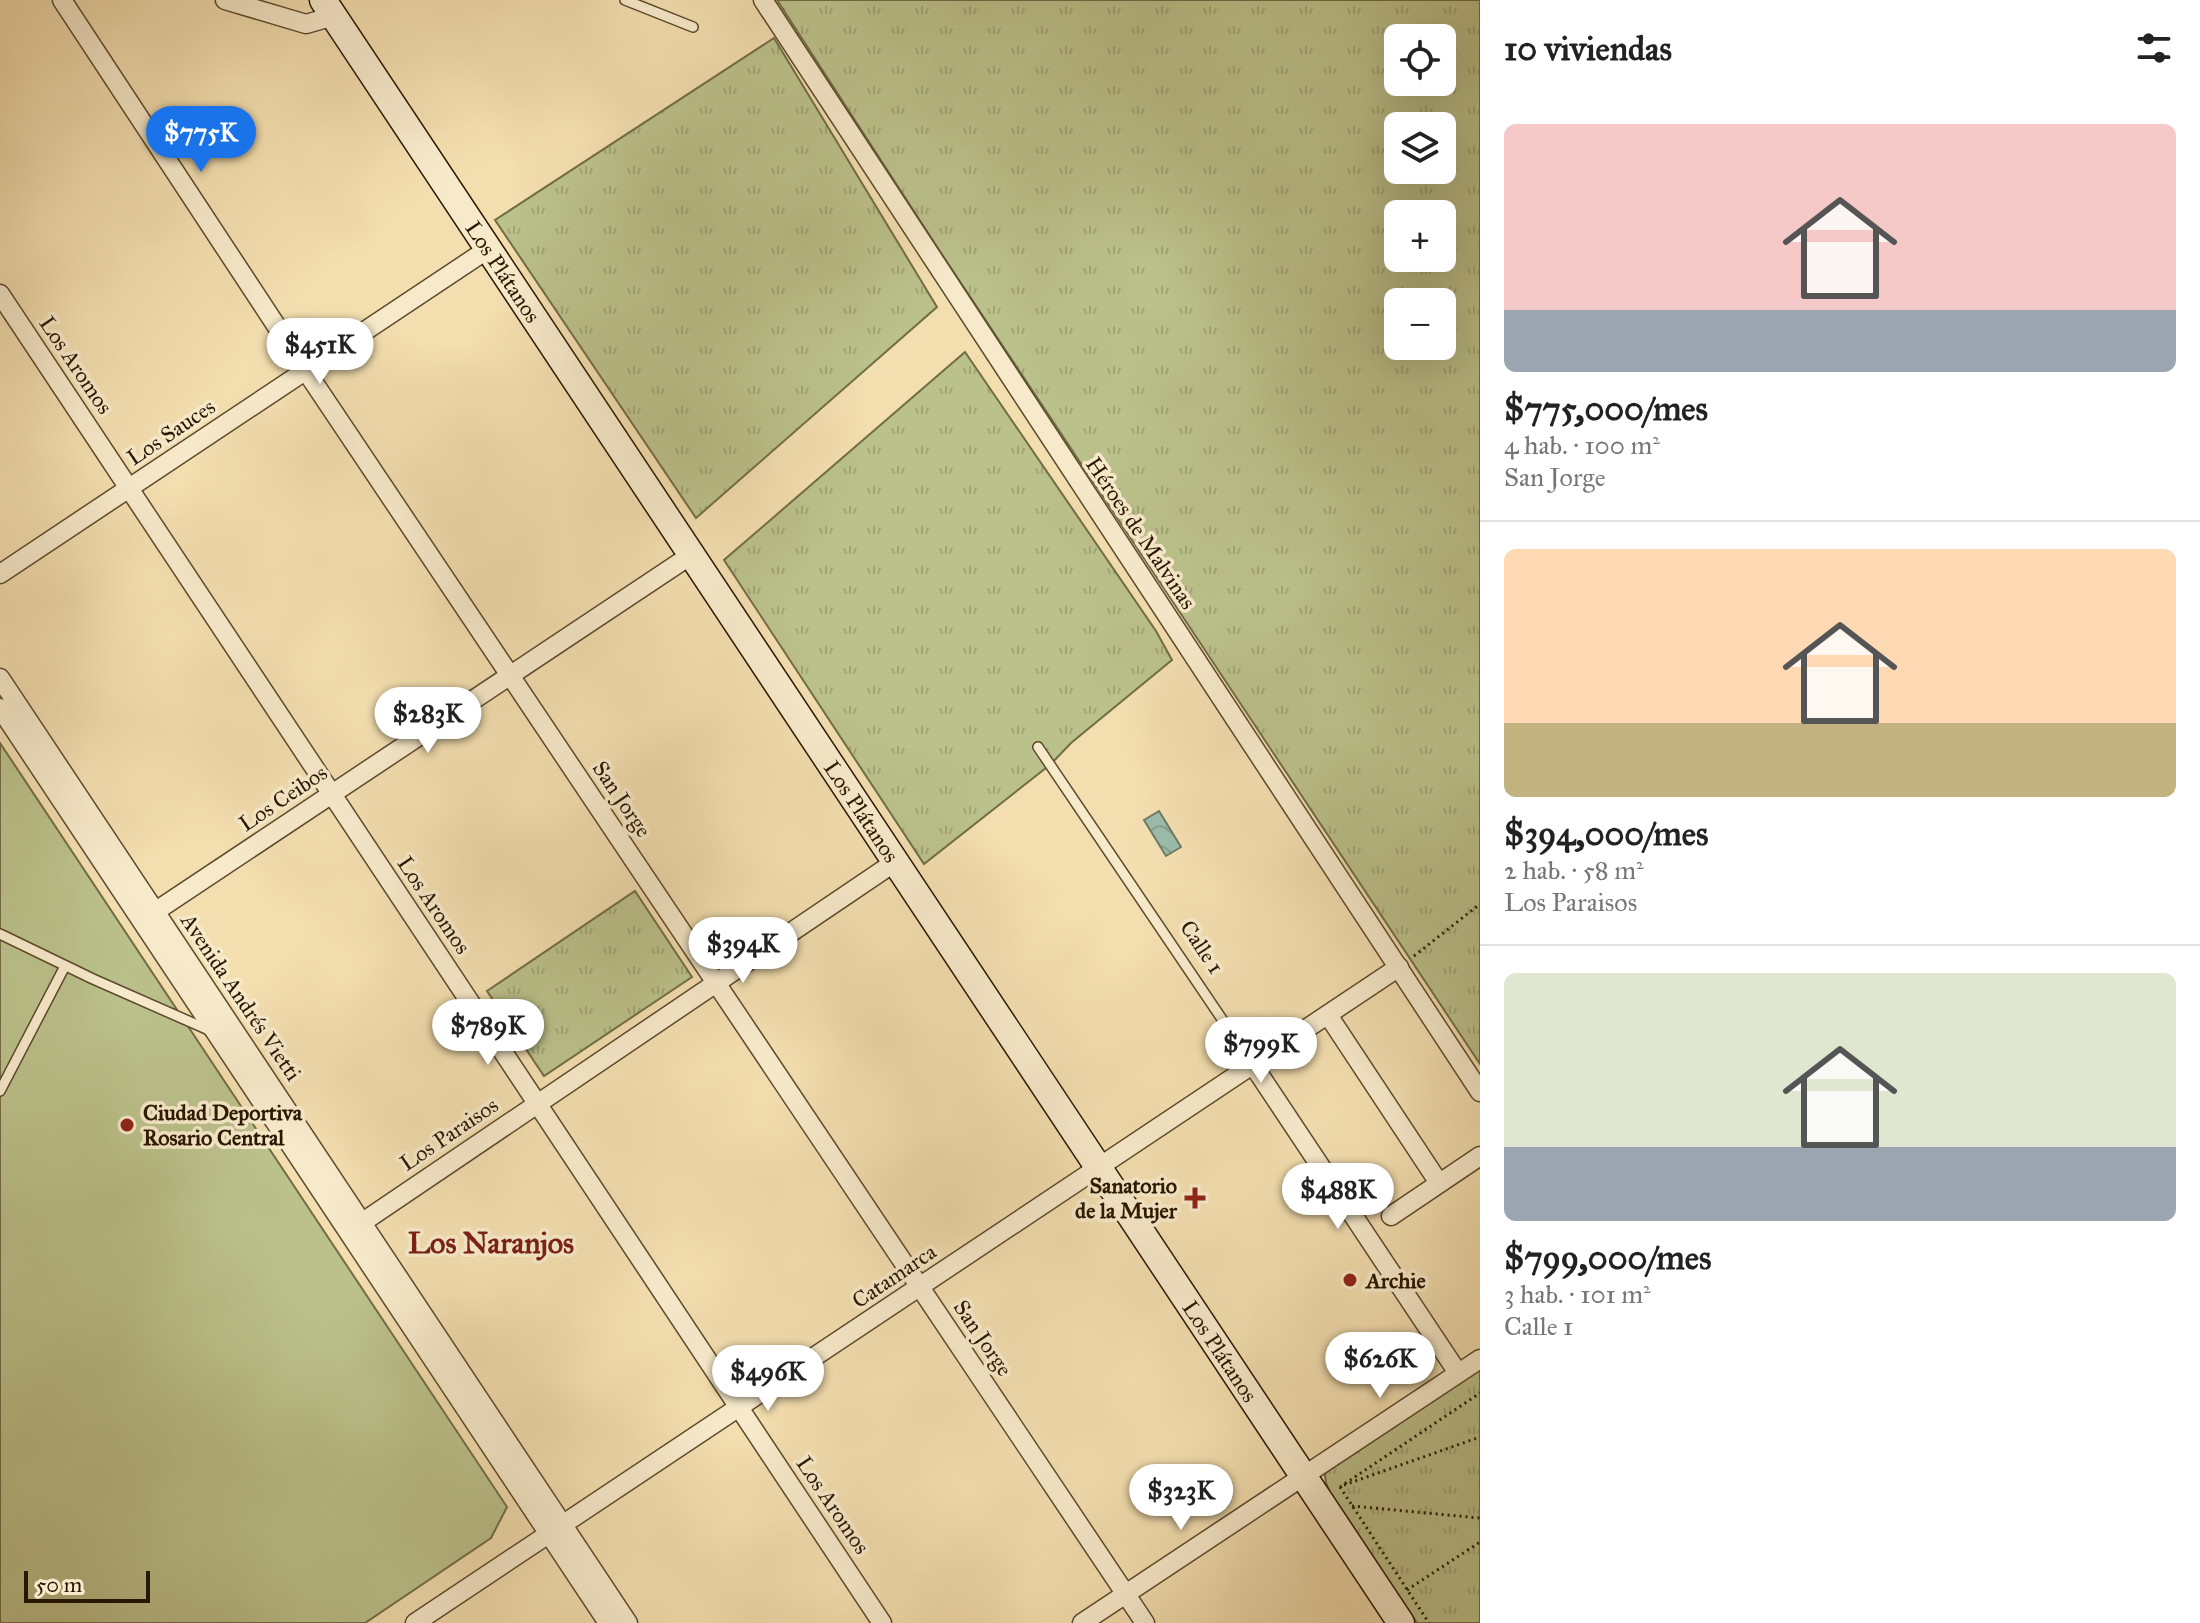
<!DOCTYPE html>
<html lang="es">
<head>
<meta charset="utf-8">
<style>
  :root { --surface:#fff; --page:#f2f2f2; --text:#222; --muted:#767676; --line:#e0e0e0; --accent:#1a73e8 }
  body { margin:0; font-family:"IM FELL Great Primer",serif; background:var(--page); color:var(--text); height:100vh; display:flex; flex-direction:column; font-size:30px; white-space:nowrap }
  * { box-sizing:border-box; margin:0 }
  p { font-size:26px; color:var(--muted) }
  .icon { flex:none; width:44px; height:44px; fill:none; stroke:currentColor; stroke-width:2; stroke-linecap:round; stroke-linejoin:round }
  .map { position:relative; flex:1; overflow:hidden }
  .sheet { display:flex; flex-direction:column; background:var(--surface); width:720px }
  .sheet>* { flex:none }
  .buttons { position:absolute; left:1384px; top:24px; display:grid; gap:16px }
  .buttons a { display:grid; place-items:center; width:72px; height:72px; border-radius:12px; background:var(--surface); box-shadow:0 8px 32px #0002; font-size:40px }
  .scale { position:absolute; left:24px; bottom:20px; width:126px; box-sizing:border-box; padding-left:8px; border:4px solid #2a1700; border-top:0; font-size:22px; line-height:28px; white-space:nowrap; color:#2a1700; -webkit-text-stroke:6px #f7eacb; paint-order:stroke }
  .price { position:absolute; translate:-50% -68px; padding:0 18px; border-radius:28px; background:#fff; color:#222; font-size:26px; line-height:52px; filter:drop-shadow(0 2px 4px #0008) }
  .price::after { content:''; position:absolute; left:50%; top:48px; width:24px; height:18px; margin-left:-12px; background:inherit; clip-path:polygon(0 0,100% 0,50% 100%) }
  .price.selected { background:var(--accent); color:#fff }
  ul { padding:0; list-style:none }
  li { display:grid; align-content:center; gap:16px; height:424px; padding:0 24px }
  li+li { border-top:2px solid var(--line) }
  li span { display:grid; place-items:center; height:248px; border-radius:12px; color:#555 }
  li>.icon { margin-inline-start:auto }
  span .icon { width:144px; height:144px; fill:#fffc; stroke-width:1 }
  li b { font-size:34px }
  h2 { display:flex; justify-content:space-between; align-items:center; height:96px; padding:0 24px; font-size:34px }
  main { display:flex; flex:1; min-height:0 }
  .map>svg:first-child { display:block }
  .grass { fill:url(#grass-tufts); stroke:#726c46; stroke-width:2; fill-rule:evenodd }
  .pitch { fill:#bbc18b; stroke:#726c46; stroke-width:2 }
  .water { fill:url(#water-waves); stroke:#6e7a66; stroke-width:2 }
  .lines { fill:none; stroke-linecap:round; stroke-linejoin:round }
  .lane-casing { stroke:#5c492c; stroke-width:12 }
  .street-casing { stroke:#5c492c; stroke-width:21 }
  .secondary-casing { stroke:#2a1700; stroke-width:29 }
  .path { stroke:#2a1700; stroke-width:3; stroke-dasharray:2 4; stroke-linecap:butt }
  .lane { stroke:#f7eacb; stroke-width:9 }
  .street { stroke:#f7eacb; stroke-width:18 }
  .secondary { stroke:#f7eacb; stroke-width:26 }
  .poi-dot { fill:#8f2418; stroke:#f7eacb; stroke-width:3 }
  .labels { text-anchor:middle; dominant-baseline:central; stroke-width:7; stroke-linejoin:round; paint-order:stroke }
  .street-label { font-size:22px; fill:#2a1700; stroke:#f7eacb }
  .poi-label { font-size:22px; font-weight:bold; fill:#2a1700; stroke:#f7eacb; text-anchor:start }
  .district-label { font-size:30px; font-weight:bold; fill:#7a1f14; stroke:#f7eacb }
</style>
</head>
<body>
<main>
<div class="map">
<svg width="1480" height="1623" viewBox="0 0 1480 1623">
  <defs>
    <pattern id="grass-tufts" width="24" height="20" patternUnits="userSpaceOnUse" patternTransform="scale(2)"><rect width="24" height="20" fill="#bbc18b"/><path d="M3 7l-1-3M5 7V3M7 7l1-3M15 17l-1-3M17 17v-4M19 17l1-3" fill="none" stroke="#a1a576"/></pattern>
    <pattern id="water-waves" width="16" height="10" patternUnits="userSpaceOnUse" patternTransform="scale(2)"><rect width="16" height="10" fill="#9bbcaa"/><path d="M0 5q4-4 8 0t8 0" fill="none" stroke="#86a190"/></pattern>
  </defs>
  <rect width="100%" height="100%" fill="#f3deaf"/>
  <filter id="stains"><feTurbulence type="fractalNoise" baseFrequency=".0025" numOctaves="4"/><feColorMatrix values="0 0 0 0 .2 0 0 0 0 .09 0 0 0 0 .02 0 0 0 .5 -.17"/></filter>
  <radialGradient id="worn" r=".72"><stop offset=".6" stop-color="#630" stop-opacity="0"/><stop offset="1" stop-color="#630" stop-opacity=".3"/></radialGradient>
  <g class="grass">
    <path d="M777 0H1480V1064L943 256ZM1398 38H1442V82H1398ZM1398 126H1442V170H1398ZM1442 214V258H1398V214ZM1442 302V346H1398V302Z"/>
    <path d="M774 38 937 307 696 518 495 220Z"/>
    <path d="M965 352 1156 631 1172 660 1071 743 1051 764 924 864 724 560Z"/>
    <path d="M635 891 692 977 544 1076 487 991Z"/>
    <path d="M1480 1367V1623H1417L1330 1492 1326 1483 1325 1474 1330 1467Z"/>
  </g>
  <path class="pitch" d="M0 743 507 1507 491 1538 365 1623H0Z"/>
  <path class="water" d="M1159 811 1181 847 1166 856 1144 820Z"/>
  <g class="lines">
    <defs>
      <g id="lane">
        <path d="M625 0 693 27"/>
        <path d="M1038 747 1253 1065"/>
        <path d="M0 934 93 979 211 1031"/>
        <path d="M0 1091 65 966"/>
      </g>
      <g id="street">
        <path d="M62 0 306 371 1145 1623"/>
        <path d="M225 0 306 24 334 16"/>
        <path d="M763 0 1480 1092"/>
        <path d="M0 294 882 1623"/>
        <path d="M0 574 488 249"/>
        <path d="M0 678 628 1623"/>
        <path d="M0 708 608 1623"/>
        <path d="M147 917 691 555"/>
        <path d="M1328 1015 1439 1183"/>
        <path d="M1253 1065 1458 1373"/>
        <path d="M1391 1216 1480 1156"/>
        <path d="M354 1228 895 862"/>
        <path d="M415 1623 1399 967"/>
        <path d="M1082 1623 1480 1359"/>
      </g>
      <g id="secondary">
        <path id="s1" d="M323 0 1401 1623"/>
      </g>
    </defs>
    <use href="#lane" class="lane-casing"/>
    <use href="#street" class="street-casing"/>
    <use href="#secondary" class="secondary-casing"/>
    <g class="path">
      <path d="M1414 956 1480 904"/>
      <path d="M1344 1485 1480 1437"/>
      <path d="M1340 1487 1480 1393"/>
      <path d="M1340 1487 1429 1623"/>
      <path d="M1352 1506 1480 1518"/>
      <path d="M1407 1590 1480 1542"/>
    </g>
    <use href="#lane" class="lane"/>
    <use href="#street" class="street"/>
    <use href="#secondary" class="secondary"/>
  </g>
  <g class="poi-dot">
    <circle cx="127" cy="1125" r="8"/>
    <path d="M1191 1186h8v8h8v8h-8v8h-8v-8h-8v-8h8z"/>
    <circle cx="1350" cy="1280" r="8"/>
  </g>
  <g class="labels">
    <g class="street-label">
      <text stroke="none"><textPath href="#s1" startOffset="326">Los Plátanos</textPath></text>
      <text transform="translate(76 365) rotate(56)">Los Aromos</text>
      <text transform="translate(171 432) rotate(-34)">Los Sauces</text>
      <text transform="translate(1141 533) rotate(56)">Héroes de Malvinas</text>
      <text transform="translate(283 798) rotate(-34)">Los Ceibos</text>
      <text transform="translate(622 799) rotate(56)">San Jorge</text>
      <text stroke="none"><textPath href="#s1" startOffset="974">Los Plátanos</textPath></text>
      <text transform="translate(434 905) rotate(56)">Los Aromos</text>
      <text transform="translate(1202 947) rotate(56)">Calle 1</text>
      <text transform="translate(241 997) rotate(56)">Avenida Andrés Vietti</text>
      <text transform="translate(449 1134) rotate(-34)">Los Paraisos</text>
      <text transform="translate(894 1276) rotate(-34)">Catamarca</text>
      <text transform="translate(983 1338) rotate(56)">San Jorge</text>
      <text stroke="none"><textPath href="#s1" startOffset="1622">Los Plátanos</textPath></text>
      <text transform="translate(833 1505) rotate(56)">Los Aromos</text>
    </g>
    <g class="poi-label">
      <text x="143" y="1112">Ciudad Deportiva<tspan x="143" dy="25">Rosario Central</tspan></text>
      <text x="1177" y="1185" text-anchor="end">Sanatorio<tspan x="1177" dy="25">de la Mujer</tspan></text>
      <text x="1366" y="1280">Archie</text>
    </g>
    <g class="district-label">
      <text x="491" y="1243">Los Naranjos</text>
    </g>
  </g>
  <rect width="100%" height="100%" filter="url(#stains)"/>
  <rect width="100%" height="100%" fill="url(#worn)"/>
</svg>
<div class="buttons">
<a><svg class="icon" aria-label="locate" viewBox="0 0 24 24"><circle cx="12" cy="12" r="6"/><path d="M12 2v4M12 18v4M2 12h4M18 12h4"/></svg></a>
<a><svg class="icon" aria-label="layers" viewBox="0 0 24 24"><path d="M12 4l9 5-9 5-9-5zM3 14l9 5 9-5"/></svg></a>
<a>+</a>
<a>−</a>
</div>
<div class="scale">50 m</div>
<b class="price selected" style="left:201px;top:174px">$775K</b>
<b class="price" style="left:320px;top:386px">$451K</b>
<b class="price" style="left:428px;top:755px">$283K</b>
<b class="price" style="left:743px;top:985px">$394K</b>
<b class="price" style="left:488px;top:1067px">$789K</b>
<b class="price" style="left:1261px;top:1085px">$799K</b>
<b class="price" style="left:1338px;top:1231px">$488K</b>
<b class="price" style="left:1380px;top:1400px">$626K</b>
<b class="price" style="left:768px;top:1413px">$496K</b>
<b class="price" style="left:1181px;top:1532px">$323K</b>
</div>
<section class="sheet">
<h2>10 viviendas<svg class="icon" aria-label="filters" viewBox="0 0 24 24"><path d="M4 7h16M4 17h16"/><circle cx="9" cy="7" r="2"/><circle cx="15" cy="17" r="2"/></svg></h2>
<ul>
<li><span style="background:linear-gradient(#f6c9c9 75%,#9aa5b1 0)"><svg class="icon" aria-label="home" viewBox="0 0 24 24"><path d="M3 11l9-7 9 7M6 9v11h12V9"/></svg></span><div><b>$775,000/mes</b><p>4 hab. · 100 m²</p><p>San Jorge</p></div></li>
<li><span style="background:linear-gradient(#ffd9b3 70%,#c2b280 0)"><svg class="icon" aria-label="home" viewBox="0 0 24 24"><path d="M3 11l9-7 9 7M6 9v11h12V9"/></svg></span><div><b>$394,000/mes</b><p>2 hab. · 58 m²</p><p>Los Paraisos</p></div></li>
<li><span style="background:linear-gradient(#dfe7d0 70%,#9aa5b1 0)"><svg class="icon" aria-label="home" viewBox="0 0 24 24"><path d="M3 11l9-7 9 7M6 9v11h12V9"/></svg></span><div><b>$799,000/mes</b><p>3 hab. · 101 m²</p><p>Calle 1</p></div></li>
</ul>
</section>
</main>
</body>
</html>
